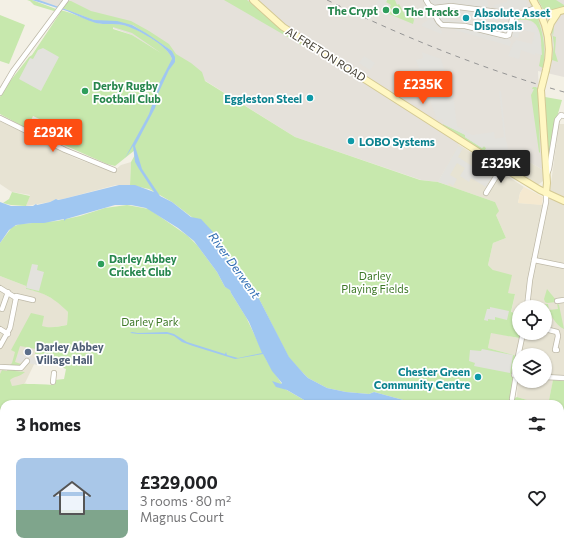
<!DOCTYPE html>
<html lang="en">
<head>
<meta charset="utf-8">
<style>
  :root { --surface:#fff; --page:#f6f6f6; --text:#202124; --muted:#757577; --accent:#fd4e12 }
  body { margin:0; font-family:Commissioner,sans-serif; background:var(--page); color:var(--text); height:100vh; display:flex; flex-direction:column; font-size:15px; white-space:nowrap }
  * { box-sizing:border-box; margin:0 }
  p { font-size:13px; color:var(--muted) }
  .icon { flex:none; width:22px; height:22px; fill:none; stroke:currentColor; stroke-width:2; stroke-linecap:round; stroke-linejoin:round }
  .map { position:relative; flex:1; overflow:hidden }
  .side { position:absolute; left:0px; top:400px; width:564px; height:156px; display:flex; flex-direction:column; background:var(--surface); border-radius:12px 12px 0 0; box-shadow:0 1px 3px #0004 }
  .side>* { flex:none }
  .fabs { position:absolute; left:512px; top:300px; display:grid; gap:8px }
  .fabs a { display:grid; place-items:center; width:40px; height:40px; border-radius:50%; background:var(--surface); box-shadow:0 1px 3px #0004; font-size:20px }
  .price { position:absolute; translate:-50% -34px; padding:0 9px; border-radius:4px; background:var(--accent); color:#fff; font-size:13px; line-height:26px; filter:drop-shadow(0 1px 2px #0008) }
  .price::after { content:''; position:absolute; left:50%; top:24px; width:12px; height:9px; margin-left:-6px; background:inherit; clip-path:polygon(0 0,100% 0,50% 100%) }
  .price.active { background:#222; color:#fff }
  ul { padding:0; list-style:none }
  li { display:flex; align-items:center; gap:12px; height:100px; padding:0 16px }
  li span { display:grid; place-items:center; flex:none; width:112px; height:80px; border-radius:8px; color:#555 }
  li>.icon { margin-inline-start:auto }
  span .icon { width:48px; height:48px; fill:#fffc; stroke-width:1 }
  li b { font-size:17px }
  h2 { display:flex; justify-content:space-between; align-items:center; height:48px; padding:0 16px; font-size:17px }
  .map>svg:first-child { display:block }
  .residential { fill:#e7e3d3; fill-rule:evenodd }
  .commercial { fill:#f5e9d0 }
  .industrial { fill:#e5e1da }
  .green { fill:#c7e8ad; fill-rule:evenodd }
  .parking { fill:#e3e2dd }
  .water { fill:#a0c7f1 }
  .lines { fill:none; stroke-linecap:round; stroke-linejoin:round }
  .street-casing { stroke:#beb9a8; stroke-width:6 }
  .secondary-casing { stroke:#d4c994; stroke-width:8 }
  .street { stroke:#fff; stroke-width:4.5 }
  .secondary { stroke:#fff7c3; stroke-width:6 }
  .rail { stroke:#959595; stroke-width:1; stroke-dasharray:5 5; stroke-linecap:butt }
  .secondary-bridge-casing { stroke:#d4c994; stroke-width:8; stroke-linecap:butt }
  .secondary-bridge { stroke:#fff7c3; stroke-width:6 }
  .leisure-dot { fill:#2e9e5b; stroke:#fff; stroke-width:1.5 }
  .culture-dot { fill:#0f9aa8; stroke:#fff; stroke-width:1.5 }
  .service-dot { fill:#5c6f8a; stroke:#fff; stroke-width:1.5 }
  .labels { text-anchor:middle; dominant-baseline:central; stroke-width:3.5; stroke-linejoin:round; paint-order:stroke }
  .leisure-label { font-size:11px; font-weight:bold; fill:#27864d; stroke:#fff; text-anchor:start }
  .culture-label { font-size:11px; font-weight:bold; fill:#0d838f; stroke:#fff; text-anchor:start }
  .street-label { font-size:11px; fill:#454135; stroke:#fff }
  .park-label { font-size:11px; fill:#3d7827; stroke:#fff }
  .service-label { font-size:11px; font-weight:bold; fill:#4e5e75; stroke:#fff; text-anchor:start }
  .water-label { font-size:12px; font-style:italic; fill:#2d6cb2; stroke:#fff }
</style>
</head>
<body>
<div class="map">
<svg width="564" height="556" viewBox="0 0 564 556">
  <rect width="100%" height="100%" fill="#f3f0e5"/>
  <g class="residential">
    <path d="M0 121 77 159 113 172 121 165 131 162 130 185H116L63 199 54 200 50 202 26 206 30 195 12 192 0 184Z"/>
    <path d="M559 124H564V376H554L549 400H527L517 397 518 371 517 356 488 348 491 332 518 338 520 333H545V307H519V314L511 313 515 294 508 293 493 270 488 265 493 243 506 238 496 215 495 202 438 182 458 144 524 187 520 193 518 203 548 205ZM519 355H545V381H519Z"/>
    <path d="M509 150 543 170V181L539 184H536L510 168Z"/>
    <path d="M0 276 26 286V289L40 292 57 301 68 312 67 325 49 328 46 327 39 354 25 383 7 396 0 397Z"/>
    <path d="M0 437 4 438V552H172V556H0Z"/>
    <path d="M183 552H279L297 556H183Z"/>
  </g>
  <path class="commercial" d="M524 187 543 197 542 205 518 203 520 193Z"/>
  <path class="industrial" d="M38 0H564V77L538 71 543 170 509 150 510 168 463 136 438 182 421 180 295 137 132 35Z"/>
  <g class="green">
    <path d="M27 0H32L56 9 54 11 34 5 30 1Z"/>
    <path d="M224 0H247L282 29 305 44V47Z"/>
    <path d="M387 0H395L397 5 399 4 405 15 411 13 414 20 413 24 382 11 384 6 389 9 391 5 386 2Z"/>
    <path d="M538 0H556L564 5V7L547 12 543 9Z"/>
    <path d="M69 1H71L91 11 131 21 149 31 169 44 176 54 191 63 202 72 205 81 295 137 420 180 438 182 495 202 499 211 496 215 506 238 493 243 488 265 493 270 512 275 508 293 515 294 511 312 519 314V338L491 333 488 348 517 356 510 400 517 397 527 400H549L553 380 564 381V467L560 466V404H418L374 392 369 394 346 392 327 388 308 378 304 374 289 358 253 287 223 254 214 234 172 202 158 194 149 189 130 185 131 162 136 153 135 150 115 166 107 164 46 137 52 125 33 116 28 127 26 128 0 114V97L7 85 29 57 32 55 60 13V10C73 13 86 19 98 23 106 25 115 23 123 25 136 27 169 46 172 59L174 57 172 51 133 25 94 20 62 8ZM113 27 132 33 161 53 132 35 113 29Z"/>
    <path d="M0 15 25 25 9 64 0 61Z"/>
    <path d="M532 16 538 19C544 36 546 51 543 68L539 66C542 55 544 30 533 22 528 19 522 20 517 20L520 17Z"/>
    <path d="M554 26 553 36 556 37 555 52 558 62 552 60 554 45 552 31Z"/>
    <path d="M533 87H536L538 89 540 153 539 152 531 95 534 89H532Z"/>
    <path d="M545 97 562 100 557 117 555 119 548 164Z"/>
    <path d="M443 124 466 135 465 137 482 148 484 146 499 160 498 161 443 126Z"/>
    <path d="M12 192 30 196 26 206 11 205 3 203 9 199Z"/>
    <path d="M127 205 149 209 188 236 197 245 217 272 225 287 230 289 231 293 246 317 267 361 285 389 311 404H4V438L0 437V374L2 370 7 371 8 367 12 363 15 352 11 350 31 313 44 316 42 326C51 329 59 326 67 325L68 312C54 298 45 293 26 289V286L0 276V243L12 227 20 224 57 221 80 216 105 208ZM20 346 36 349 35 354C41 354 51 357 55 361 59 364 61 367 66 369L64 379 55 380V384L53 385C45 384 36 384 27 384 23 383 18 386 12 386L10 380C14 376 20 377 25 372L15 371 21 364 15 362Z"/>
    <path d="M547 289 556 300V302L547 303 545 302 544 299Z"/>
    <path d="M557 303 559 305 564 329C555 325 550 313 545 304H548L549 310 558 309Z"/>
    <path d="M560 489H564V556H297L279 552H560Z"/>
  </g>
  <g class="parking">
    <path d="M378 0H387L382 11 374 8Z"/>
    <path d="M426 0H487L490 11 499 12 497 21 477 15 443 12 442 19 474 23 504 32 507 20 502 19 503 12 513 14 506 37 511 42 510 46 455 30 456 26 440 23 438 25 442 32 441 34 422 26 423 23 435 16 434 8Z"/>
    <path d="M507 0H525L527 1V5L523 9 512 10 495 8 494 5 507 2Z"/>
    <path d="M517 20 530 21 536 25 540 36 542 55 535 53V55L521 50 519 59 508 56 513 44 516 40 532 44 535 33 520 29 518 38 512 36Z"/>
    <path d="M43 48 59 57 41 91 19 79 30 58 33 59 38 50Z"/>
    <path d="M422 52 441 59 446 76 441 78 442 82 448 81 452 85 457 126 472 135 494 132 495 139 504 137 499 91H501L506 141 507 143 510 163H505L500 156 498 158 485 150 486 148 484 146 482 148 465 137V135L443 124 444 121 442 119 437 120 416 60 423 58Z"/>
    <path d="M364 56 375 63 370 70 359 63Z"/>
    <path d="M400 85 407 90 402 97 395 93Z"/>
    <path d="M458 146 463 148 458 157 489 177 494 172 497 174 493 181 491 179 486 187 471 178 469 182 460 176 465 168 457 163 450 175 457 179 453 186 449 183 448 185 438 182Z"/>
    <path d="M32 264 38 265 37 270 44 272 39 291 26 288Z"/>
    <path d="M490 307 509 311 507 320 495 317V320L488 319V321L484 320 487 309H490Z"/>
    <path d="M482 349 513 355 510 373 474 366 475 363 469 361 470 350 481 351Z"/>
    <path d="M18 354 44 360 43 366 17 361Z"/>
  </g>
  <g class="water">
    <path d="M32 0H39L73 12 94 20 117 21 132 25 146 33 172 51 175 57V62L169 70 157 96V102L155 108 135 146 142 169 160 196 172 202 191 217 201 219 213 232 223 254 253 287 289 357 304 374 308 378 327 388 346 392 369 394 374 392 418 404H311L287 390 276 387 272 381 281 384 282 383 272 371 263 354 235 359 193 346 182 342 174 336 168 334H138L130 333 132 332 138 333 167 332 174 334 187 342 225 354 226 352 227 355 238 358 262 353 249 322 231 293 230 290 225 287 217 272 194 241 178 228 146 208 131 205H115L66 219 64 221V219L44 223H32L16 225 9 230 0 243V202L11 206H33L36 204 37 205 50 202 56 199 58 200 63 199 119 185H135L154 192 139 169 135 162 133 146 125 158 149 114 159 84 172 59C169 46 136 28 123 25 114 23 105 25 96 23 86 20 77 15 67 11 55 7 44 4 32 0Z"/>
    <path d="M560 466 564 467V489H560Z"/>
  </g>
  <g class="lines">
    <defs>
      <g id="street">
        <path d="M426 0 429 5 434 8 451 6 513 14 522 13 538 7"/>
        <path d="M434 8C435 14 436 21 442 25L465 26 506 36 509 35 513 14"/>
        <path d="M0 93 13 71 66 0"/>
        <path d="M0 118 65 150 114 170"/>
        <path d="M547 174 549 169 557 120 561 115 564 116"/>
        <path d="M486 193 502 167"/>
        <path d="M534 260 564 266"/>
        <path d="M0 288 16 298 10 328 0 346"/>
        <path d="M16 296 33 300"/>
        <path d="M557 301 564 300"/>
        <path d="M527 307 530 280 546 202V193"/>
        <path d="M2 309 8 292"/>
        <path d="M0 329 8 334"/>
        <path d="M545 329 557 332 558 336 555 350H557"/>
        <path d="M0 367 21 368 27 361"/>
        <path d="M545 377 564 378"/>
        <path d="M53 382 54 373"/>
        <path d="M512 399 516 375H514L523 333"/>
        <path d="M0 468 4 469"/>
        <path d="M0 520 4 522"/>
        <path d="M86 552 98 556"/>
        <path d="M38 556 39 552"/>
        <path d="M118 556 125 552"/>
        <path d="M172 556 173 552"/>
      </g>
      <g id="secondary">
        <path d="M253 0 283 27 502 167 540 190 564 201"/>
        <path d="M533 0C547 22 553 45 546 70"/>
        <path d="M542 16 564 10"/>
        <path d="M548 32 551 23 557 14"/>
        <path d="M541 90 547 183 546 193"/>
      </g>
    </defs>
    <use href="#street" class="street-casing"/>
    <use href="#secondary" class="secondary-casing"/>
    <use href="#street" class="street"/>
    <use href="#secondary" class="secondary"/>
    <path class="rail" d="M327 0C404 37 482 69 564 92"/>
    <defs>
      <path id="secondary-bridge" d="M541 90 546 70"/>
    </defs>
    <use href="#secondary-bridge" class="secondary-bridge-casing"/>
    <use href="#secondary-bridge" class="secondary-bridge"/>
  </g>
  <g class="leisure-dot">
    <circle cx="386" cy="10" r="4"/>
    <circle cx="396" cy="11" r="4"/>
    <circle cx="85" cy="91" r="4"/>
    <circle cx="101" cy="264" r="4"/>
  </g>
  <g class="culture-dot">
    <circle cx="466" cy="18" r="4"/>
    <circle cx="310" cy="98" r="4"/>
    <circle cx="351" cy="141" r="4"/>
    <circle cx="478" cy="377" r="4"/>
  </g>
  <circle class="service-dot" cx="28" cy="352" r="4"/>
  <g class="labels">
    <g class="leisure-label">
      <text x="378" y="10" text-anchor="end">The Crypt</text>
      <text x="404" y="11">The Tracks</text>
      <text x="93" y="85">Derby Rugby<tspan x="93" dy="13">Football Club</tspan></text>
      <text x="109" y="258">Darley Abbey<tspan x="109" dy="13">Cricket Club</tspan></text>
    </g>
    <g class="culture-label">
      <text x="474" y="12">Absolute Asset<tspan x="474" dy="13">Disposals</tspan></text>
      <text x="302" y="98" text-anchor="end">Eggleston Steel</text>
      <text x="359" y="141">LOBO Systems</text>
      <text x="470" y="371" text-anchor="end">Chester Green<tspan x="470" dy="13">Community Centre</tspan></text>
    </g>
    <g class="street-label">
      <text transform="translate(326 54) rotate(32)">ALFRETON ROAD</text>
    </g>
    <g class="park-label">
      <text x="375" y="275">Darley<tspan x="375" dy="13">Playing Fields</tspan></text>
      <text x="150" y="321">Darley Park</text>
    </g>
    <g class="service-label">
      <text x="36" y="346">Darley Abbey<tspan x="36" dy="13">Village Hall</tspan></text>
    </g>
    <g class="water-label">
      <text transform="translate(235 265) rotate(54)">River Derwent</text>
    </g>
  </g>
</svg>
<div class="fabs">
<a><svg class="icon" aria-label="locate" viewBox="0 0 24 24"><circle cx="12" cy="12" r="6"/><path d="M12 2v4M12 18v4M2 12h4M18 12h4"/></svg></a>
<a><svg class="icon" aria-label="layers" viewBox="0 0 24 24"><path d="M12 4l9 5-9 5-9-5zM3 14l9 5 9-5"/></svg></a>
</div>
<b class="price" style="left:423px;top:105px">£235K</b>
<b class="price" style="left:53px;top:153px">£292K</b>
<b class="price active" style="left:501px;top:184px">£329K</b>
<section class="side">
<h2>3 homes<svg class="icon" aria-label="filters" viewBox="0 0 24 24"><path d="M4 7h16M4 17h16"/><circle cx="9" cy="7" r="2"/><circle cx="15" cy="17" r="2"/></svg></h2>
<ul>
<li><span style="background:linear-gradient(#a9c7e8 65%,#7fa58c 0)"><svg class="icon" aria-label="home" viewBox="0 0 24 24"><path d="M3 11l9-7 9 7M6 9v11h12V9"/></svg></span><div><b>£329,000</b><p>3 rooms · 80 m²</p><p>Magnus Court</p></div><svg class="icon" aria-label="heart" viewBox="0 0 24 24"><path d="M12 20l-8-8c-3-5 5-10 8-4 3-6 11-1 8 4z"/></svg></li>
</ul>
</section>
</div>
</body>
</html>
